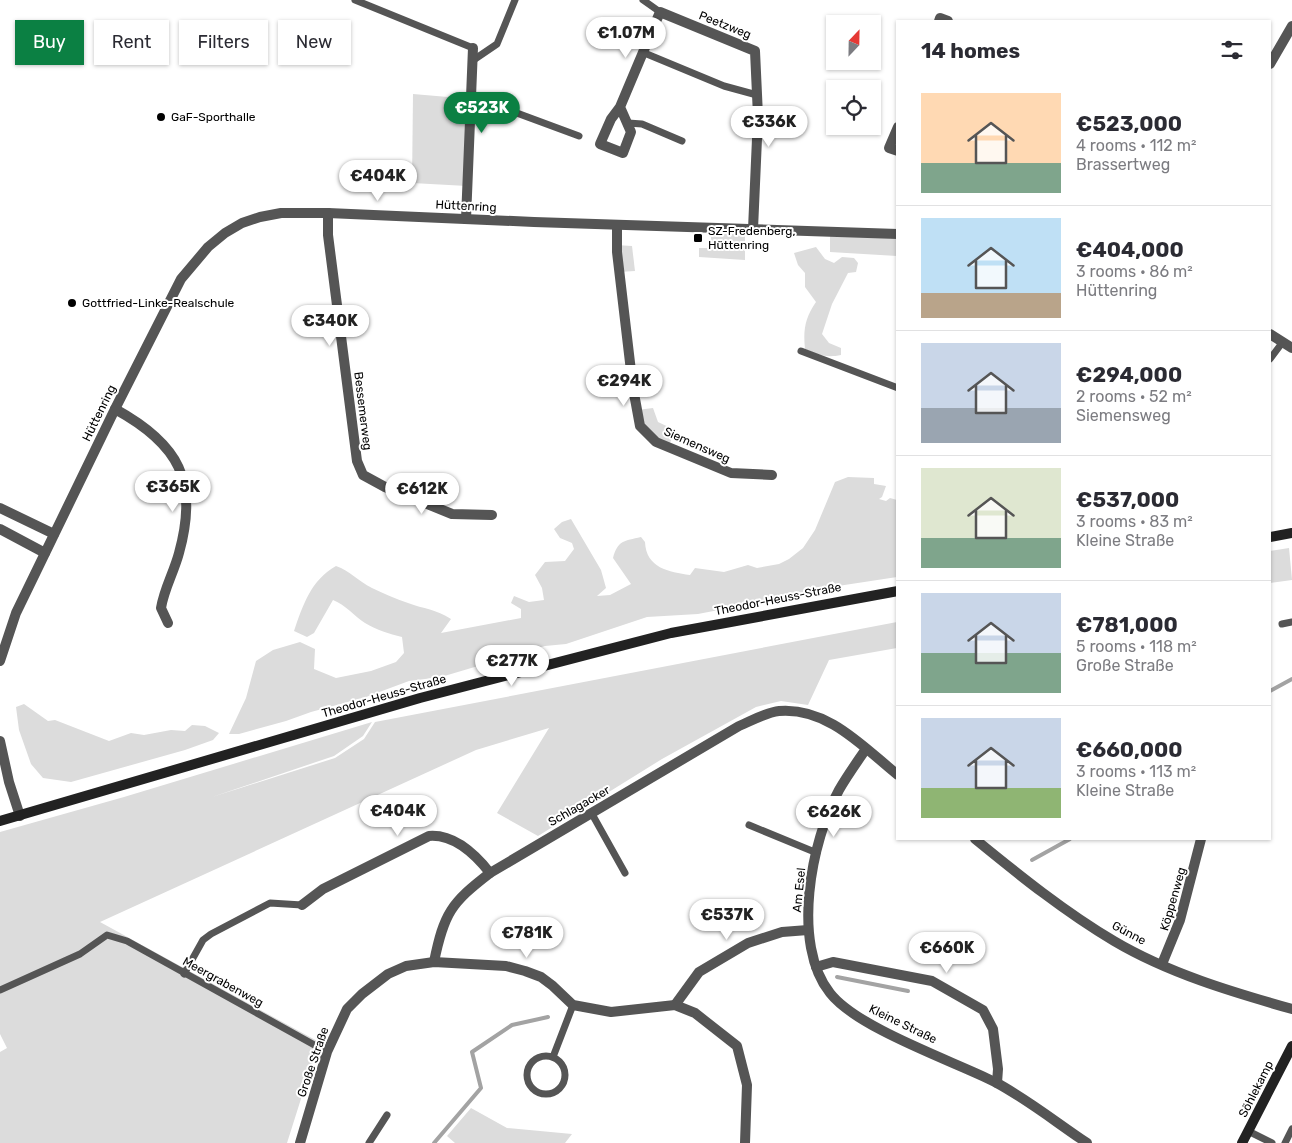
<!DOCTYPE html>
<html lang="en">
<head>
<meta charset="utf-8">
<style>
  :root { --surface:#fff; --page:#f2f2f3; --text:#2b2b33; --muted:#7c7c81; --line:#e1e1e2; --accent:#0b8043 }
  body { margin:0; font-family:Rubik,sans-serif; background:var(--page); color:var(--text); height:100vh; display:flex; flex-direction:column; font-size:19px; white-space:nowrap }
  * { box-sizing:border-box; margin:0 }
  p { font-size:16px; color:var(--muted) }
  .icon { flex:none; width:28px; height:28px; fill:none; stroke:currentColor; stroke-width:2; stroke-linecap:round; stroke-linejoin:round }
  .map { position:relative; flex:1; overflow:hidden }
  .side { position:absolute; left:896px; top:20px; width:375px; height:820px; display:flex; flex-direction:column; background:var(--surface); border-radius:0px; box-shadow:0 1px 4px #0004 }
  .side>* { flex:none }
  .top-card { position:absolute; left:15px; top:20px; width:475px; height:45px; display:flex; gap:10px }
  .needle { width:32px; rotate:22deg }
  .fabs { position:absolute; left:826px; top:15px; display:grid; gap:10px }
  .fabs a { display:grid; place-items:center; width:55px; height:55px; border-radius:0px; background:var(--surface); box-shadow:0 1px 4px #0004; font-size:25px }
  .price { position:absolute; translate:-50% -42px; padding:0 11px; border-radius:18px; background:#fff; color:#222; font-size:16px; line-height:32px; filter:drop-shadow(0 1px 2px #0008) }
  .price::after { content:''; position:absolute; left:50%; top:30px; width:15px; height:11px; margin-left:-8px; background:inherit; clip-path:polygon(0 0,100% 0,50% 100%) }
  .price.active { background:var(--accent); color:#fff }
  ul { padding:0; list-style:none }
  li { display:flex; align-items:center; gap:15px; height:125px; padding:0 25px }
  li+li { border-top:1px solid var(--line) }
  li span { display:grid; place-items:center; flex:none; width:140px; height:100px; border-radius:0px; color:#555 }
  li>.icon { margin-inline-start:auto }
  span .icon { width:60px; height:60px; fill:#fffc; stroke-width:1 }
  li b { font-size:21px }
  h2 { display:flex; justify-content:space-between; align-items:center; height:60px; padding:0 25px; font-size:21px }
  .tag { padding:0 18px; border-radius:0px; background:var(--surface); box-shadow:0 1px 4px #0004; font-size:18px; line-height:45px }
  .tag.active { background:var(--accent); color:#fff }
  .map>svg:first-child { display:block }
  .green { fill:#dcdcdc }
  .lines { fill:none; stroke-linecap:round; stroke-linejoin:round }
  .stream { stroke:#a3a3a3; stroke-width:4 }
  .lane { stroke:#555; stroke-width:7 }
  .street { stroke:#555; stroke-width:10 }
  .secondary { stroke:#222; stroke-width:10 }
  .poi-dot { fill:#000; stroke:#fff; stroke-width:2 }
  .labels { text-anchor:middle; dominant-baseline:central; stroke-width:4; stroke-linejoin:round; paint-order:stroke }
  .street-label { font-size:12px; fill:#000; stroke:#fff }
  .poi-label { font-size:12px; fill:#000; stroke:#fff; text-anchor:start }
</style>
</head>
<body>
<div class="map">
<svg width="1292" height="1143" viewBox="0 0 1292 1143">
  <rect width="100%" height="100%" fill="#fff"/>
  <g class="green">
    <path d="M413 94 448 97 470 103 467 186 412 183Z"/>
    <path d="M711 228 745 229V260L699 257V248H711Z"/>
    <path d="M830 231 897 234V256L830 252Z"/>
    <path d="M616 245 632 246 635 271 619 272Z"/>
    <path d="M816 247 825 259 834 263 842 257 854 258 858 263 856 272 848 273 832 304 822 334 829 343 841 348V355C827 358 818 355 805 349 803 330 805 318 816 302L805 287V273L798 265 794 253Z"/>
    <path d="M653 408 658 422 675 430 668 448 640 426 637 410Z"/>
    <path d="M848 477 874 478V484L886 486 882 497 879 499 886 501 890 498 897 500V577L838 586 832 581 828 589 698 614 647 617 566 644 545 646 502 658 485 669 478 666 441 677 409 681 366 697 311 712 286 721 239 734H229L246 698 256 661 273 650 300 642 315 649 314 669 336 678 371 671 396 662 404 653 402 637C389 634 377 630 365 623 354 616 346 605 333 600L314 633 307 637 294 631C303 605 311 580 336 566 350 571 358 581 372 588 383 593 396 599 408 603 424 609 436 609 451 619L441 633 521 618V609L511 603 514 596 529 602 544 600 542 588 535 575 545 562 565 561 574 549 572 543 560 538 554 529 562 522 571 519 601 570 606 588 597 596 610 595 631 584 613 558C618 540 624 541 641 537L645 542C646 568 669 572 690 575L695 568 724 572 748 565 757 568 779 564 789 559 803 548 815 530 835 482Z"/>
    <path d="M1289 548 1292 580 1270 583V551Z"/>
    <path d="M897 622V648L829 660 808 705 781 701 756 707 662 759 538 836 497 813 549 728 476 750 100 922 319 1042 287 1143H0V1052L7 1048 0 1034V832L124 797 372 722 363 736 334 756 212 797 335 758 364 739 375 722Z"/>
    <path d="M24 704 48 721 55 720 109 741 131 733 144 735 171 730 185 731 192 725 205 726 219 733 213 740 185 750 71 782 43 778 31 764 19 730 16 707Z"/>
    <path d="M471 1108 507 1128 572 1134 565 1143H455L447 1136Z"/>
  </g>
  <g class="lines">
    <g class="stream">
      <path d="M1270 691 1292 679"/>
      <path d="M1032 860 1070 839"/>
      <path d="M837 977 908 991"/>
      <path d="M434 1143 481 1088 472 1052 512 1025 548 1017"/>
    </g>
    <g class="lane">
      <path d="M355 0 473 48"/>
      <path d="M643 0 660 12"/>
      <path d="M642 52 724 86 757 95"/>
      <path d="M472 61 497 44 515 0"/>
      <path d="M470 105 498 106 579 136"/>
      <path d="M628 123 642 124 682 141"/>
      <path d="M801 351 898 388"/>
      <path d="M1270 359 1282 343"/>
      <path d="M1282 624 1292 622"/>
      <path d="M592 814 625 873"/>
      <path d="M749 825 817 853"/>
      <path d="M184 974 203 940 211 934 270 903 302 905"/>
      <path d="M0 990 80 954 107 935 127 941 327 1052"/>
      <circle cx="546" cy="1075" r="19"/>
      <path d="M553 1057 573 1005"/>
      <path d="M1248 1131 1272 1143"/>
      <path d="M369 1143 387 1115"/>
      <path d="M1285 1143 1292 1129"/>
    </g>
    <g class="street">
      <path d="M939 21 940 18 948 21"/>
      <path d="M1270 64 1292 26"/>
      <path d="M620 107 631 132 623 153 600 144 611 119 620 107 660 12 755 51 758 116 753 229"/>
      <path d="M898 127 889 148 898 151"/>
      <path d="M328 213V235L357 461 363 475 385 487 452 514 492 515"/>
      <path d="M466 219 473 48"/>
      <path d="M617 225V252L633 388 640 426 656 442 731 473 772 475"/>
      <path d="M1270 334 1292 348"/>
      <path d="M115 409C179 444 199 481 179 553 174 572 164 589 161 608L168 623"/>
      <path d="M0 508 54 534"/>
      <path d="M0 529 45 553"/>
      <path d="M0 661 16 613 115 409 181 279 208 247 225 233 242 223 260 217 281 213H328L534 222 898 234"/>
      <path d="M0 741 9 782 20 816"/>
      <path d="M866 749C857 762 847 776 839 790 811 841 791 944 830 993 857 1028 953 1061 995 1082 1027 1099 1057 1123 1087 1143"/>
      <path d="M975 839C1019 875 1065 912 1114 941 1168 973 1232 992 1292 1009"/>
      <path d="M302 905 323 889 429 836C454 834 475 854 490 873"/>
      <path d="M434 962C444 913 451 903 490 873L739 726C751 721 767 712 779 711 828 707 863 747 898 775"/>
      <path d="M1162 964 1180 920 1201 839"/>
      <path d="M816 967 833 962 932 981 983 1010 993 1029 998 1069 997 1083"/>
      <path d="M675 1005 699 972 748 943 782 932 808 930"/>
      <path d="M300 1143 327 1052 347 1009 362 994 388 974 406 966 434 962 506 966 525 971 541 977 553 986 573 1005 611 1012 675 1005 695 1013 737 1046 747 1085 745 1143"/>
    </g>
    <g class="secondary">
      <path d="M1270 537 1292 533"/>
      <path d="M0 821 420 698 671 633 898 591"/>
      <path d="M1242 1143 1292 1046"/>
    </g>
  </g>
  <g class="poi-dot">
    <circle cx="161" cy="117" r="5"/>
    <rect x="693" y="233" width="10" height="10" rx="2.5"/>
    <circle cx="72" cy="303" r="5"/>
  </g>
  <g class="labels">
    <g class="street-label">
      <text transform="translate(725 25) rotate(22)">Peetzweg</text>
      <text transform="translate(466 206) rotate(3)">Hüttenring</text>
      <text transform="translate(363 411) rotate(83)">Bessemerweg</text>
      <text transform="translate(99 413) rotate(-64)">Hüttenring</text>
      <text transform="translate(697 445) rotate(24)">Siemensweg</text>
      <text transform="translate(778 599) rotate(-11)">Theodor-Heuss-Straße</text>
      <text transform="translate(384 696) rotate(-16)">Theodor-Heuss-Straße</text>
      <text transform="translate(579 806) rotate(-30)">Schlagacker</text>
      <text transform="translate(799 890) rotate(-84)">Am Esel</text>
      <text transform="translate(1173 899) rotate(-74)">Köppenweg</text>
      <text transform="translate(1129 933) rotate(28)">Günne</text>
      <text transform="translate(223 982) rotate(29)">Meergrabenweg</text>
      <text transform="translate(903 1024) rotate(26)">Kleine Straße</text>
      <text transform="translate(313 1062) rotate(-71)">Große Straße</text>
      <text transform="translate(1256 1089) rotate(-63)">Söhlekamp</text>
    </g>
    <g class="poi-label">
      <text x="171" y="117">GaF-Sporthalle</text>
      <text x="708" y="231">SZ-Fredenberg,<tspan x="708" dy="14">Hüttenring</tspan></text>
      <text x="82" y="303">Gottfried-Linke-Realschule</text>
    </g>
  </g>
</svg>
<div class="fabs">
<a><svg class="needle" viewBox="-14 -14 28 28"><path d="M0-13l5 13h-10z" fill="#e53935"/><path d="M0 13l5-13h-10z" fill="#7c7c81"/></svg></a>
<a><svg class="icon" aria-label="locate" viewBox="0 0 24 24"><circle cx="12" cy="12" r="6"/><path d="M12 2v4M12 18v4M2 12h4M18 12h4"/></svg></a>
</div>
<b class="price" style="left:626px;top:59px">€1.07M</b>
<b class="price active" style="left:482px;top:134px">€523K</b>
<b class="price" style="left:769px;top:148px">€336K</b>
<b class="price" style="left:378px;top:202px">€404K</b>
<b class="price" style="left:330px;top:347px">€340K</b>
<b class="price" style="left:624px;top:407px">€294K</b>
<b class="price" style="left:173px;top:513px">€365K</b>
<b class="price" style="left:422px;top:515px">€612K</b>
<b class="price" style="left:512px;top:687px">€277K</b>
<b class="price" style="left:398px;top:837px">€404K</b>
<b class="price" style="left:834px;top:838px">€626K</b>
<b class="price" style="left:727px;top:941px">€537K</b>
<b class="price" style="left:527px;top:959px">€781K</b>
<b class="price" style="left:947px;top:974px">€660K</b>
<div class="top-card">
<a class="tag active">Buy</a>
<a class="tag">Rent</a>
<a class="tag">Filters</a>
<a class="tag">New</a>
</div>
<section class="side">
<h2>14 homes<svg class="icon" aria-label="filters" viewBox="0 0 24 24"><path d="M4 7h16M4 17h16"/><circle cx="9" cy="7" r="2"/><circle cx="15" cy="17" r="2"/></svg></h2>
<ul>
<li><span style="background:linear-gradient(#ffd9b3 70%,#7fa58c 0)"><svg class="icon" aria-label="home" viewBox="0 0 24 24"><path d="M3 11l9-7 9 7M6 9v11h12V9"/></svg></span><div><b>€523,000</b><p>4 rooms · 112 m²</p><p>Brassertweg</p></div></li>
<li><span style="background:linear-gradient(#bfe0f5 75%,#b9a48a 0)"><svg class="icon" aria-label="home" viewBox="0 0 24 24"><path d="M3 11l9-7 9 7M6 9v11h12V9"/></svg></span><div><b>€404,000</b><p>3 rooms · 86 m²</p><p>Hüttenring</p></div></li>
<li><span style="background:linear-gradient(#c9d6e8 65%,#9aa5b1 0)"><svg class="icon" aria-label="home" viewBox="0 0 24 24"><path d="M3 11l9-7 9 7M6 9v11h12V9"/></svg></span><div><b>€294,000</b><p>2 rooms · 52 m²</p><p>Siemensweg</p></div></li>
<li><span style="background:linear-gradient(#dfe7d0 70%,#7fa58c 0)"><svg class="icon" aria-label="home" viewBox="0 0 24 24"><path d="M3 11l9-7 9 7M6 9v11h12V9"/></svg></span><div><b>€537,000</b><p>3 rooms · 83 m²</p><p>Kleine Straße</p></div></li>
<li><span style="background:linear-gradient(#c9d6e8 60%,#7fa58c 0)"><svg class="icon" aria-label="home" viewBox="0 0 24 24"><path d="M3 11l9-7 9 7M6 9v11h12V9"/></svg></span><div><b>€781,000</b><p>5 rooms · 118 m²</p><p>Große Straße</p></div></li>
<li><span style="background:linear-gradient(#c9d6e8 70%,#8fb573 0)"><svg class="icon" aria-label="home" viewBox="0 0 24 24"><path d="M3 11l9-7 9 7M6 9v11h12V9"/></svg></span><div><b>€660,000</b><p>3 rooms · 113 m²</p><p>Kleine Straße</p></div></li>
</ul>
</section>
</div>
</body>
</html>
